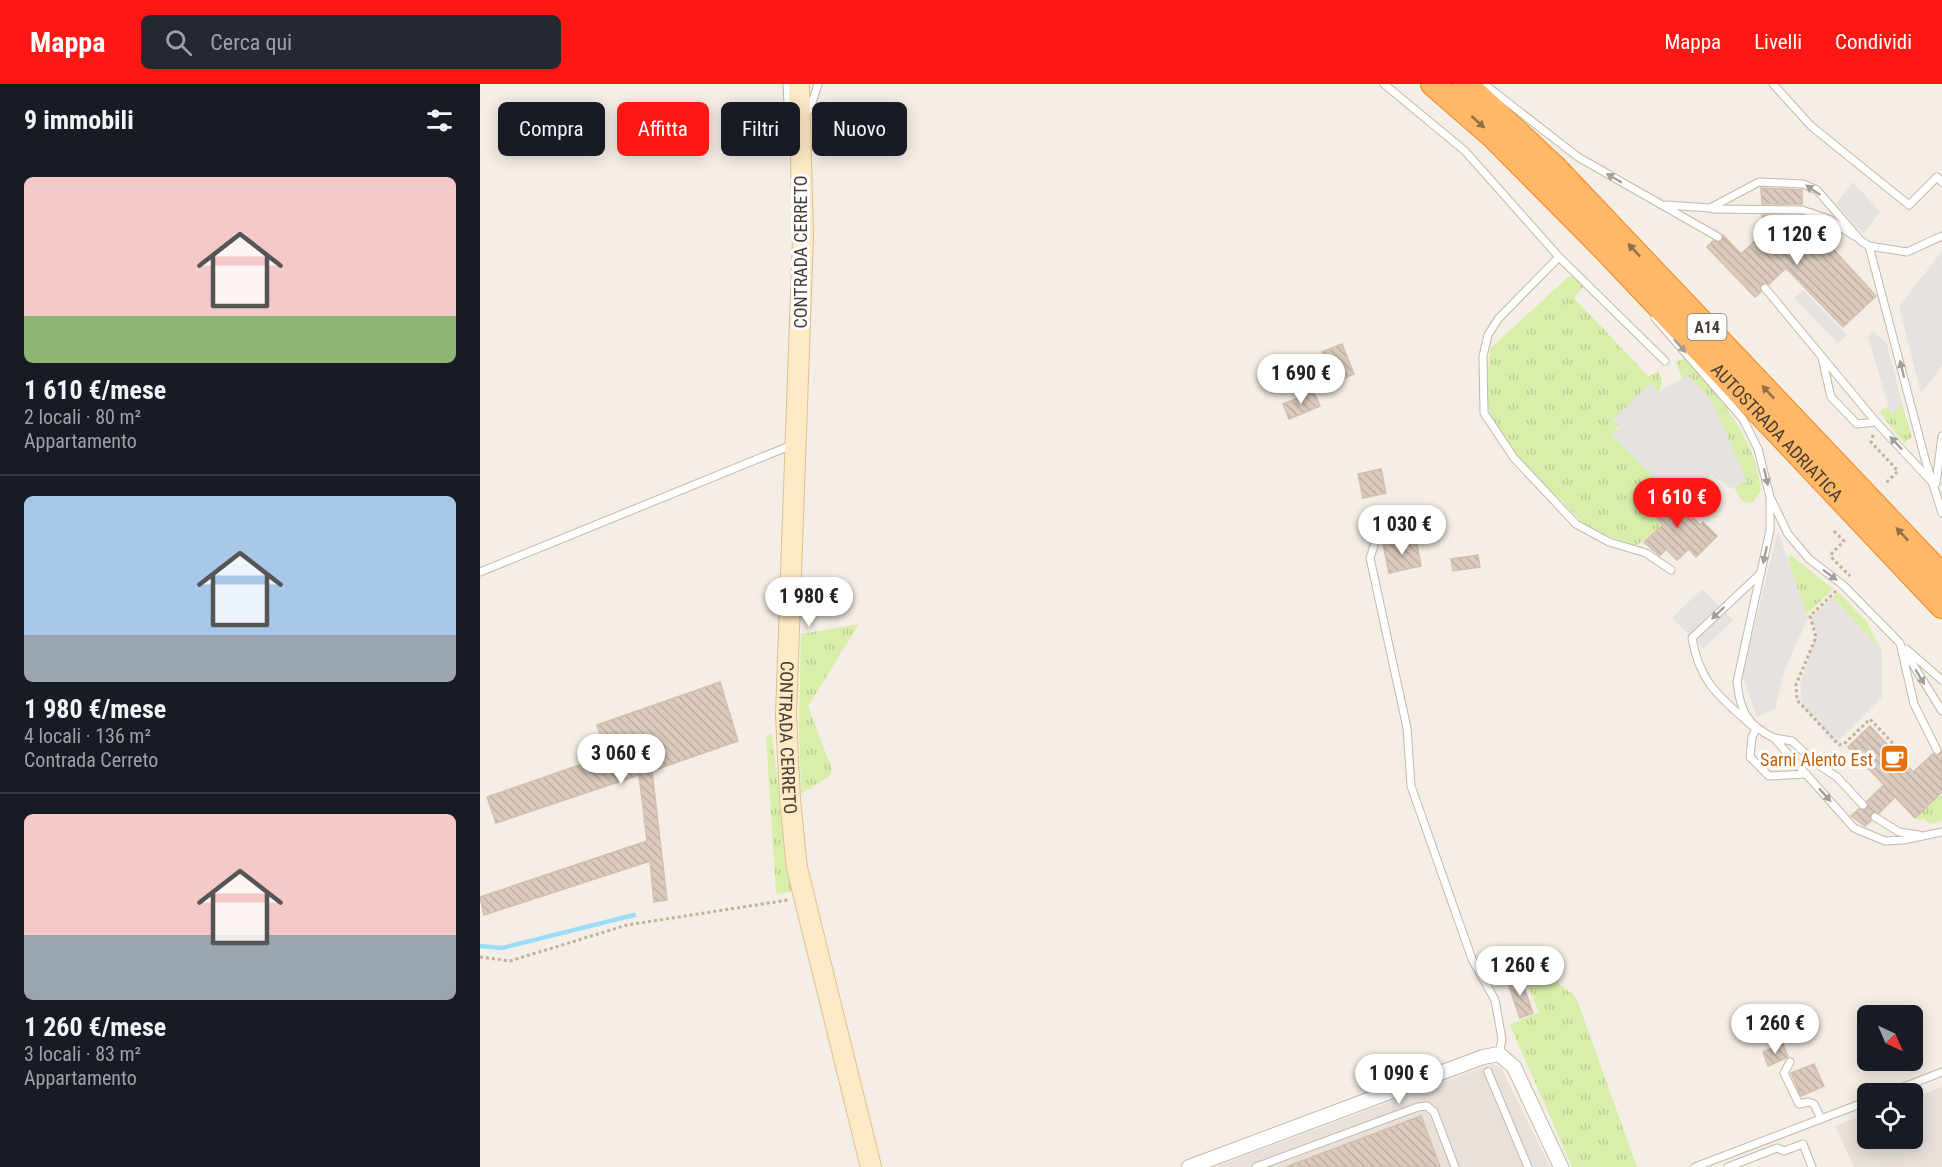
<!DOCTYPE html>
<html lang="it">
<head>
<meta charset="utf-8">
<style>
  :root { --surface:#171b24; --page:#242831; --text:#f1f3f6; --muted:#9ea1a6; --line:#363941; --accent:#ff1713 }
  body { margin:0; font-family:"Roboto Condensed",sans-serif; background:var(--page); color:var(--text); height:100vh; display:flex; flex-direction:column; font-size:22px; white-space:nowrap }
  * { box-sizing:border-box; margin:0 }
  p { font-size:20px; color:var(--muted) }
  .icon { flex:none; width:33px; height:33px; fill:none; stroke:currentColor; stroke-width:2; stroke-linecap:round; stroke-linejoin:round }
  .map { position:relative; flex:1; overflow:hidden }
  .drawer { display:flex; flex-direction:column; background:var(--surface); width:480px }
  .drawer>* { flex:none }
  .hud { position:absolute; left:18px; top:18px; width:570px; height:54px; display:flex; gap:12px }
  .needle { width:39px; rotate:136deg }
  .controls { position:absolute; left:1377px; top:921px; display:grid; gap:12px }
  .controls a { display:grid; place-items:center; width:66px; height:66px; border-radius:9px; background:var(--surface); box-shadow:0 3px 15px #0003; font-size:30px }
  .price { position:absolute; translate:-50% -51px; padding:0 14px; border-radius:21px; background:#fff; color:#222; font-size:20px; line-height:39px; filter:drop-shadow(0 2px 3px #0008) }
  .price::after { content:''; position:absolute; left:50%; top:36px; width:18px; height:14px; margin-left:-9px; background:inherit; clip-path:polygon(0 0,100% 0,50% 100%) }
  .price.on { background:var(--accent); color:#fff }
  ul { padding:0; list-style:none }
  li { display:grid; align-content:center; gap:12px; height:318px; padding:0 24px }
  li+li { border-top:2px solid var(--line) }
  li span { display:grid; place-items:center; height:186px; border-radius:9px; color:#555 }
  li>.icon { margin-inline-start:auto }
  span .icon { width:108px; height:108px; fill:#fffc; stroke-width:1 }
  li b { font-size:26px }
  h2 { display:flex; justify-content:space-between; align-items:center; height:72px; padding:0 24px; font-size:26px }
  .pill { padding:0 21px; border-radius:9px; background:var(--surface); box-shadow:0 3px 15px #0003; font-size:21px; line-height:54px }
  .pill.on { background:var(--accent); color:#fff }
  header { display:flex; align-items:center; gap:36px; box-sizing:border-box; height:84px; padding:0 30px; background:var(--accent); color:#fff }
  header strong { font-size:28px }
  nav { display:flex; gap:33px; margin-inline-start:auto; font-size:21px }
  .search { width:420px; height:54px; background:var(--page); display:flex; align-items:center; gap:15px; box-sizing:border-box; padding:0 21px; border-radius:9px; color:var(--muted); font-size:22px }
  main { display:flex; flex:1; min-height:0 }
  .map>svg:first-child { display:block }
  .industrial { fill:#e7e0db }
  .grass { fill:url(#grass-tufts) }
  .parking { fill:#e5e2df }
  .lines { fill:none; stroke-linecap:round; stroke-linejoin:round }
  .stream { stroke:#9cdef8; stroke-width:4.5 }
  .building { fill:url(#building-back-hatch); stroke:#d3bfac; stroke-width:1.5 }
  .service-casing { stroke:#c4b8aa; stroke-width:9 }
  .minor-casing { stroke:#c4b8aa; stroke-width:16 }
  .secondary-casing { stroke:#ddc092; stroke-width:22 }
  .motorway-casing { stroke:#ef8b26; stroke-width:26 }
  .path { stroke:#c5af97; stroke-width:3; stroke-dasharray:3 3; stroke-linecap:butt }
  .service { stroke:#fff; stroke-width:7 }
  .minor { stroke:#fff; stroke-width:14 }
  .secondary { stroke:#ffeac6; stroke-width:20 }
  .motorway { stroke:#ffb867; stroke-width:24 }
  .oneway { fill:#926f48 }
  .oneway2 { fill:#a49e9a }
  .labels { text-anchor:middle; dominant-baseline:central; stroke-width:6; stroke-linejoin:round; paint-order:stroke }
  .shield { fill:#fff; stroke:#807871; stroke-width:1.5 }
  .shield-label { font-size:16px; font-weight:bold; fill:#493e34 }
  .street-label { font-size:18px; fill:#493e34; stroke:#fff }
  .food-label { font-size:18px; fill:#c56008; stroke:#fff; text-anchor:end }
</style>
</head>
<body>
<header>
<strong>Mappa</strong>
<div class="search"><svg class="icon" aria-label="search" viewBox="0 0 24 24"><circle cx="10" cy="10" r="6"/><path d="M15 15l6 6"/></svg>Cerca qui</div>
<nav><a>Mappa</a><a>Livelli</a><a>Condividi</a></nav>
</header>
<main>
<section class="drawer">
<h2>9 immobili<svg class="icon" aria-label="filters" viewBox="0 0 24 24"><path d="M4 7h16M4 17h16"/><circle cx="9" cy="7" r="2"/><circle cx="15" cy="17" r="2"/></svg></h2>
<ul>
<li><span style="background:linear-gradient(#f6c9c9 75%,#8fb573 0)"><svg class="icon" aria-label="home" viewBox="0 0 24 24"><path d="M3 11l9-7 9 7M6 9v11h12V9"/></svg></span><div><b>1 610 €/mese</b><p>2 locali · 80 m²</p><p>Appartamento</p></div></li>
<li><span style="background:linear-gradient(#a9c7e8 75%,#9aa5b1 0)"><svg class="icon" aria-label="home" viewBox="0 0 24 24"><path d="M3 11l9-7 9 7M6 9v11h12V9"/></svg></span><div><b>1 980 €/mese</b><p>4 locali · 136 m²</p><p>Contrada Cerreto</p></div></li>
<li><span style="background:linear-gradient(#f6c9c9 65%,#9aa5b1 0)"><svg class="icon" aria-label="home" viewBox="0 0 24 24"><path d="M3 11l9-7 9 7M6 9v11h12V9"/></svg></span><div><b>1 260 €/mese</b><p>3 locali · 83 m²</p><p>Appartamento</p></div></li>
</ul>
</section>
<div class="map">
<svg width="1462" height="1083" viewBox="0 0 1462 1083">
  <defs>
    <pattern id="grass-tufts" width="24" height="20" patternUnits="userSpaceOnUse" patternTransform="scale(1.5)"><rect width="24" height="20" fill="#d8eeaa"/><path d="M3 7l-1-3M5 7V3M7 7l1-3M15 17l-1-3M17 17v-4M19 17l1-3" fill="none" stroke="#bbcd93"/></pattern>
    <pattern id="building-back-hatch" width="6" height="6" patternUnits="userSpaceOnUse" patternTransform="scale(1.5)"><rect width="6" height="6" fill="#dbcbbd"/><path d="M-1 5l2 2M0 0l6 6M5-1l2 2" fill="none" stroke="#bdafa3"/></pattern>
  </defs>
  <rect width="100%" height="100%" fill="#f5eee6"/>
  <g class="industrial">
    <path d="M1012 980 1021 984 1070 1083H734Z"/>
    <path d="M1462 1003V1083H1374L1355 1042 1387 1030 1388 1054H1432L1433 1014Z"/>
  </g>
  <g class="grass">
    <path d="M1095 192 1103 203 1094 214 1168 292 1179 287 1182 299 1179 308 1171 299 1132 351 1185 404 1168 421 1183 441 1156 462 1109 445 1040 375 1015 343 1006 318 1010 265 1088 193Z"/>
    <path d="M1206 274C1238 312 1277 355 1281 407L1273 418 1267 419 1261 416 1254 403 1267 397 1210 293 1202 294 1196 278Z"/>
    <path d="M1422 320 1432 353 1424 359 1400 329 1402 325 1409 323 1412 330Z"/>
    <path d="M1311 471 1353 505 1326 531 1309 478 1308 473Z"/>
    <path d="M1358 508 1386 537 1401 565 1352 514Z"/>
    <path d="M379 540 328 622 352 686 350 692 321 710 319 641 321 550Z"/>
    <path d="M292 650 299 711 318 807 296 810 286 652Z"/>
    <path d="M1462 712V737L1450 740 1443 735 1440 737 1435 734 1457 713Z"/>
    <path d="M1041 887 1071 893 1096 913 1157 1083H1092L1030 941 1059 928Z"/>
  </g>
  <g class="parking">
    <path d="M1373 98 1400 128 1383 150 1356 120Z"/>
    <path d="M1462 167V282L1441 309 1419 223Z"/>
    <path d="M1323 206 1367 251 1358 259 1314 214Z"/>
    <path d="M1393 247 1407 260 1422 320 1411 331 1388 253Z"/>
    <path d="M1210 293 1231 315 1267 398 1251 404 1231 391 1200 420 1132 351 1140 343 1133 335 1171 299 1179 308 1202 294Z"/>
    <path d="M1298 447 1328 534 1305 585 1295 625 1277 633 1262 591Z"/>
    <path d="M1222 505 1253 536 1223 565 1192 534Z"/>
    <path d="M1352 513 1402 566V613L1356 659 1322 621 1320 600 1337 549 1331 534Z"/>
  </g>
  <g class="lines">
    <path class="stream" d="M0 862 22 864 154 831"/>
  </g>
  <g class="building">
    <path d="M1281 104 1322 106V120H1282Z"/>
    <path d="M1282 131 1321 132V143H1333L1396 212 1363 243 1306 184 1289 200H1281V208L1275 213 1227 163 1233 157 1241 158 1243 151 1261 170 1282 150Z"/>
    <path d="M862 260 874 290 850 300 843 282 847 281 842 268Z"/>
    <path d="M834 308 840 322 809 335 803 320Z"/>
    <path d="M901 385 906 409 883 414 878 390Z"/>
    <path d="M1185 404 1220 441 1223 438 1237 452 1216 473 1209 465 1197 476 1186 465 1180 472 1164 458 1183 441 1168 421Z"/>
    <path d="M936 456 941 482 909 489 903 460Z"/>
    <path d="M998 471 1000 483 973 487 971 475Z"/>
    <path d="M240 598 258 657 172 687 187 816 174 818 170 777 4 831 0 813 167 757 159 691 16 739 7 713 128 671 117 641Z"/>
    <path d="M1390 642 1433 688 1453 670 1457 672 1462 668V708L1435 734 1415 713 1399 729 1391 730V737L1385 742 1371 732 1379 725H1387V717L1404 701 1368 663Z"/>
    <path d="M1040 892 1053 929 1040 934 1027 897Z"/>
    <path d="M1303 960 1308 973 1288 982 1283 968Z"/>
    <path d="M1334 980 1344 1002 1321 1012 1311 989Z"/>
    <path d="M941 1032 960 1083H809L808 1082Z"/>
  </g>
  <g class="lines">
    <defs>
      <g id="service">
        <path d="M307 0 308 21 317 26"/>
        <path d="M904 0 985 67 1079 173 1185 277"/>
        <path d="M1004 0 1098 73 1238 153"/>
        <path d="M1293 0 1331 42 1429 121 1457 93 1462 98"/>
        <path d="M323 32 330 25 338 0"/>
        <path d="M1186 121 1230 124 1279 98 1323 100 1337 106 1381 157 1389 162 1427 168 1462 152"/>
        <path d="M1233 125 1322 126 1349 135 1374 152"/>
        <path d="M1389 162 1445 375 1462 429"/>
        <path d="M1079 173 1018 235 1008 251 1003 272 1004 329 1034 374 1096 440 1129 458 1166 469 1191 486"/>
        <path d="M1285 204 1396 338 1452 398"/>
        <path d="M1175 234 1263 335 1278 365 1290 413 1308 450 1329 475 1363 501 1420 559 1434 620 1457 666"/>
        <path d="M1342 274 1351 313 1377 340 1396 338"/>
        <path d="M1456 399 1462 352"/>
        <path d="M1290 415V446L1257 598C1260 627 1267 641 1294 654L1374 744 1405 757 1424 756 1462 748"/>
        <path d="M894 462 890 474 927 644 931 702 992 875 1015 916 1022 955 1019 970"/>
        <path d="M0 488 312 361"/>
        <path d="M1281 489 1212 554C1220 601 1242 615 1276 645L1272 653 1270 673 1289 692 1326 690"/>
        <path d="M1426 565 1462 596"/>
        <path d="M1424 566 1462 627"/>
        <path d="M1294 654 1312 657 1337 680 1357 693 1383 721"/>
        <path d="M1395 733 1419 748 1439 751"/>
        <path d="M1310 978 1304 989 1319 1020 1328 1018 1334 1020 1341 1035"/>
        <path d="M1008 988 1048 1083"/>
        <path d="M1406 1010 1462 988"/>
        <path d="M776 1083 938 1023 947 1022 954 1028 975 1083"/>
        <path d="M1215 1083 1388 1017"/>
        <path d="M1248 1083 1297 1064 1304 1067 1323 1060 1332 1083"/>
      </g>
      <path id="minor" d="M709 1083 1003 973 1019 970 1034 983 1081 1083"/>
      <g id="secondary">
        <path id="s1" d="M319 0 323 152 306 630 310 715 317 784 391 1083"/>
      </g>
      <g id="motorway">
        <path id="s2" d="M953 0 1014 53 1125 165 1462 522"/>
        <path d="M985 0 1075 84 1462 492"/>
      </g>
    </defs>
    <use href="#service" class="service-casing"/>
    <use href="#minor" class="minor-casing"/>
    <use href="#secondary" class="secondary-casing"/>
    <use href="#motorway" class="motorway-casing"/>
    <g class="path">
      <path d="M1393 351 1391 358 1418 387 1406 399"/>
      <path d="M1354 447 1364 457 1352 469 1351 473 1370 492"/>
      <path d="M1356 507 1330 532 1336 553 1316 601 1317 616 1359 661 1364 660 1390 635 1421 668 1418 671"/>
      <path d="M0 873 30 877 147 841 308 816"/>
    </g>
    <use href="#service" class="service"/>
    <use href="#minor" class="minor"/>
    <use href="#secondary" class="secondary"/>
    <use href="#motorway" class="motorway"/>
  </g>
  <defs><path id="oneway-solid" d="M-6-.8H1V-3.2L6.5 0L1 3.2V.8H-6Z" transform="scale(1.5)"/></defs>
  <g class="oneway">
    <use href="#oneway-solid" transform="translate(998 38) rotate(42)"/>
    <use href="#oneway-solid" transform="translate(1154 166) rotate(-133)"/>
    <use href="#oneway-solid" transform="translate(1288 308) rotate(-133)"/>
    <use href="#oneway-solid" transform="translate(1422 450) rotate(-133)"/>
  </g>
  <g class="oneway2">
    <use href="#oneway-solid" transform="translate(1134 94) rotate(-150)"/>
    <use href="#oneway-solid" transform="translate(1333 106) rotate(-146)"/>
    <use href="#oneway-solid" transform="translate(1200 262) rotate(48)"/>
    <use href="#oneway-solid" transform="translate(1422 285) rotate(-104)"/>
    <use href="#oneway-solid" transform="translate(1416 359) rotate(-133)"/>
    <use href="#oneway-solid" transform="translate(1286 393) rotate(77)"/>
    <use href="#oneway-solid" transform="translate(1285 471) rotate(102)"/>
    <use href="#oneway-solid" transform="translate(1350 491) rotate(37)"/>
    <use href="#oneway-solid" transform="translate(1238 529) rotate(136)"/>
    <use href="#oneway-solid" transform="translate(1440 593) rotate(59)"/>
    <use href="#oneway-solid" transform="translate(1345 711) rotate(48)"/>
  </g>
  <defs>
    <symbol id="cafe-square" viewBox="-11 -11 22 22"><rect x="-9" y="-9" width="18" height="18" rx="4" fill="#e8710a" stroke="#fff"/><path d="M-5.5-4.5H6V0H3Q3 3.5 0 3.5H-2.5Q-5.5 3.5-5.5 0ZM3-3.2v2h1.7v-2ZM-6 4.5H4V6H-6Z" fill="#fff"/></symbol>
  </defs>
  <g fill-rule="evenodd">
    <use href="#cafe-square" x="1398" y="658" width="33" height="33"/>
  </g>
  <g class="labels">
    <rect class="shield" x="1207.5" y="230" width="39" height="26" rx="4.5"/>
    <g class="shield-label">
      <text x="1227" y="243">A14</text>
    </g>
    <g class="street-label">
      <text transform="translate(320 168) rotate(-90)">CONTRADA CERRETO</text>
      <text stroke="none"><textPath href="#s2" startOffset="490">AUTOSTRADA ADRIATICA</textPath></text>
      <text stroke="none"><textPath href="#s1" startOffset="654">CONTRADA CERRETO</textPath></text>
    </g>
    <g class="food-label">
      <text x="1393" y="675">Sarni Alento Est</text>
    </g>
  </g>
</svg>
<div class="controls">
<a><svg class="needle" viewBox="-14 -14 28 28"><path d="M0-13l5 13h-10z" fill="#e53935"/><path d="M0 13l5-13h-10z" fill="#9ea1a6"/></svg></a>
<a><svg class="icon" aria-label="locate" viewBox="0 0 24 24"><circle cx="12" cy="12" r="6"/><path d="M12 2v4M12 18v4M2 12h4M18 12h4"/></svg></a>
</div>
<b class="price" style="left:1317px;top:182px">1 120 €</b>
<b class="price" style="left:821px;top:321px">1 690 €</b>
<b class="price on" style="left:1197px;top:445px">1 610 €</b>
<b class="price" style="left:922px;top:472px">1 030 €</b>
<b class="price" style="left:329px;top:544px">1 980 €</b>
<b class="price" style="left:141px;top:701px">3 060 €</b>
<b class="price" style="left:1040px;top:913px">1 260 €</b>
<b class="price" style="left:1295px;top:971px">1 260 €</b>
<b class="price" style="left:919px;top:1021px">1 090 €</b>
<div class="hud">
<a class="pill">Compra</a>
<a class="pill on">Affitta</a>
<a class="pill">Filtri</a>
<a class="pill">Nuovo</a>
</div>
</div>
</main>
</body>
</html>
